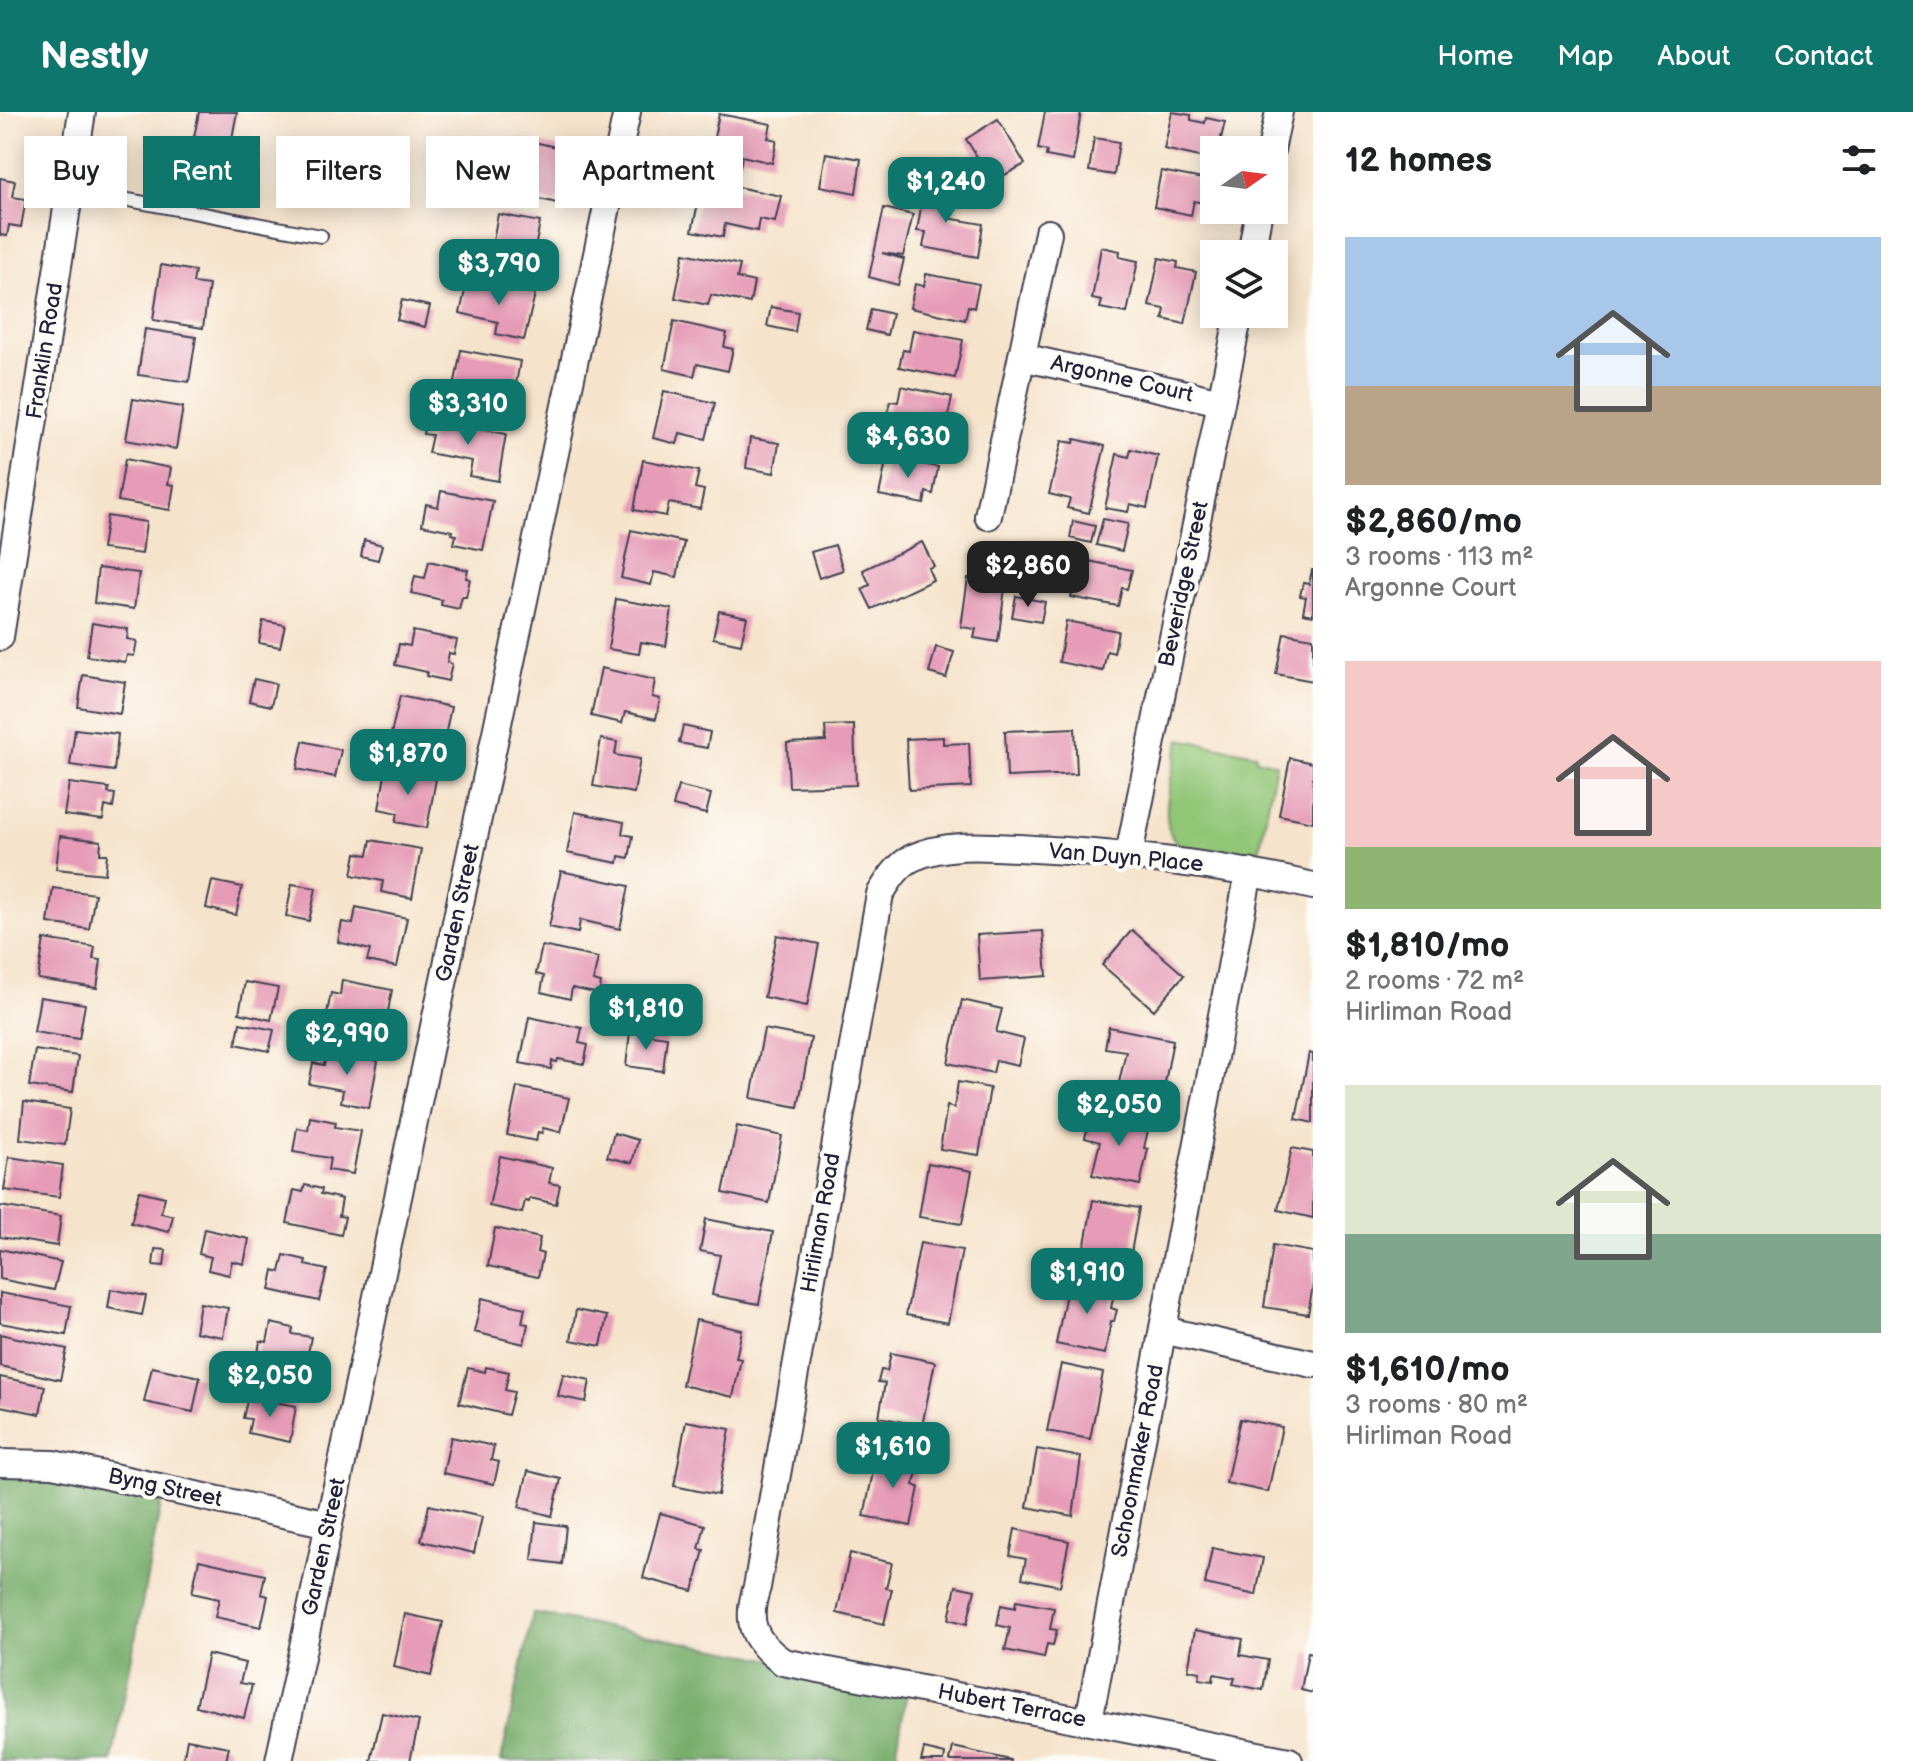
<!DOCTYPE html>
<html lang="en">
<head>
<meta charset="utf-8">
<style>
  :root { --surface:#fff; --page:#f6f6f6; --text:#202124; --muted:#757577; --accent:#0f766e }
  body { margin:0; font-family:"Balsamiq Sans",sans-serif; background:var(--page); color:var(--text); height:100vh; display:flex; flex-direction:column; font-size:30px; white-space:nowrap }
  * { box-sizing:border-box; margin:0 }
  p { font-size:26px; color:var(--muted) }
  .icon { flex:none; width:44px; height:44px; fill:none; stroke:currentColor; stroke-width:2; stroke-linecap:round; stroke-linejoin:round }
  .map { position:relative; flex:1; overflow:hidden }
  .details { display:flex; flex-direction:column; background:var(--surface); width:600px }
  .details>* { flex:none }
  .hud { position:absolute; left:24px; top:24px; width:760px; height:72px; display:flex; gap:16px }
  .needle { width:52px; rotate:76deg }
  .controls { position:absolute; left:1200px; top:24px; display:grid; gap:16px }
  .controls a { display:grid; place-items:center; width:88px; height:88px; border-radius:0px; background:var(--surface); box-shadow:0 4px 20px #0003; font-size:40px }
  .price { position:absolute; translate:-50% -68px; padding:0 18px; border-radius:16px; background:var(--accent); color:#fff; font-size:26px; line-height:52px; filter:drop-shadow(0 2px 4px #0008) }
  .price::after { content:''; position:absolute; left:50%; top:48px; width:24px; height:18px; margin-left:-12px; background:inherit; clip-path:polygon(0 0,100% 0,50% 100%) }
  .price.current { background:#222; color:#fff }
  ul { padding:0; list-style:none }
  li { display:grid; align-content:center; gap:16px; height:424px; padding:0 32px }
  li span { display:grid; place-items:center; height:248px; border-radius:0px; color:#555 }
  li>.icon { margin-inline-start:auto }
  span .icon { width:144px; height:144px; fill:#fffc; stroke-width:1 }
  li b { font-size:34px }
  h2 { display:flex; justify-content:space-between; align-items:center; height:96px; padding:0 32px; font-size:34px }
  .pill { padding:0 28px; border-radius:0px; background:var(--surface); box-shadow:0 4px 20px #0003; font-size:28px; line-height:72px }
  .pill.current { background:var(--accent); color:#fff }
  header { display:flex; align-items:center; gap:48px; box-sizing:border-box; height:112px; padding:0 40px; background:var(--accent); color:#fff }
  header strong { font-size:38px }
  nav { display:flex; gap:44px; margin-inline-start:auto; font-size:28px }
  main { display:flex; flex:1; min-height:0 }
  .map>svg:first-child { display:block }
  .green { fill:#92c677; stroke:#5a7459; stroke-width:2 }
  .forest { fill:#75ab68; stroke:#4c6652; stroke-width:2 }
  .building { fill:#e69bb6 }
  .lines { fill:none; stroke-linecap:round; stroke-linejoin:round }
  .service-casing { stroke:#423f51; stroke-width:16 }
  .minor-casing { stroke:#423f51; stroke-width:30 }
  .service { stroke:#fff; stroke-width:12 }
  .minor { stroke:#fff; stroke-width:26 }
  .labels { text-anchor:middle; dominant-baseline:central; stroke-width:8; stroke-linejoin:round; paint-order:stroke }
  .street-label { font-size:22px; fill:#22223b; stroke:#fdfcf7 }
</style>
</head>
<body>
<header>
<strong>Nestly</strong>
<nav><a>Home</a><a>Map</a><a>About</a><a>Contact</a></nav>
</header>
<main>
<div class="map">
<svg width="1313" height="1649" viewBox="0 0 1313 1649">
  <rect width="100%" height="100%" fill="#fdfcf7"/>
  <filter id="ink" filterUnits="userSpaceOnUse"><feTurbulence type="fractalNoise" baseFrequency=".0125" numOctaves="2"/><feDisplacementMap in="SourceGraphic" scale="16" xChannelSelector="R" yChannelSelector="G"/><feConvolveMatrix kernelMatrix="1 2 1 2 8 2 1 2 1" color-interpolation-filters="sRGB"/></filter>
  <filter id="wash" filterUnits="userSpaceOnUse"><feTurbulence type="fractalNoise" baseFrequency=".006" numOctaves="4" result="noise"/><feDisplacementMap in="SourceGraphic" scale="32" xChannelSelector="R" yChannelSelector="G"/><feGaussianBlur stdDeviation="1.8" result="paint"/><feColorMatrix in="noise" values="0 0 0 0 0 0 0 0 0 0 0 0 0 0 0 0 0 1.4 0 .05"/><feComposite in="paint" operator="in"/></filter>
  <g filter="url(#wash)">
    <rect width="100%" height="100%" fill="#f6e3cb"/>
    <path class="green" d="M1180 627 1256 642V647L1276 652 1257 750C1235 746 1201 744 1182 734 1152 719 1175 654 1180 627Z"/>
    <g class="forest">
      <path d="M0 1351 164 1376 112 1649H0Z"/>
      <path d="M533 1501 908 1574 895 1649H501Z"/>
    </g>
    <g id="blocks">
      <g class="building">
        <path d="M199 0H237L231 32 194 25Z"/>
        <path d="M1045 0H1081L1073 49 1046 44 1047 39 1038 37Z"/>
        <path d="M1172 0 1191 3V8L1205 11 1206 6 1225 10 1218 38 1206 36 1204 46 1164 37Z"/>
        <path d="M719 2 771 12 768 26 777 28 772 51 742 44 740 55 709 49Z"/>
        <path d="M998 7 1025 52 1003 64 1001 61 991 67 966 27Z"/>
        <path d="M1094 26 1119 30 1114 63 1089 59Z"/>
        <path d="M521 27 569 38 557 91 531 85 533 73 512 68Z"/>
        <path d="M826 41 861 47 856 81 820 74Z"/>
        <path d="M1161 59 1208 68 1204 91 1194 89 1191 103 1154 95Z"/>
        <path d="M0 66 15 69 12 85 26 87 21 115 9 113 7 124 0 123Z"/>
        <path d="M703 68 781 84 775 110 759 107 757 119 725 112 723 125 692 119Z"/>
        <path d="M925 71 952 76 947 106 983 112 978 145 923 135 926 120 917 119Z"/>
        <path d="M884 96 913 103 903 144 882 141 904 147 898 173 869 165Z"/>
        <path d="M498 102 540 110 531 158 489 150Z"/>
        <path d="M1101 135 1120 139 1119 145 1138 149 1127 201 1100 196 1102 189 1092 187Z"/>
        <path d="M684 141 740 153 737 166 754 170 750 191 711 183 708 193 675 186Z"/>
        <path d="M1159 146 1178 150 1177 156 1196 160 1185 212 1163 207 1165 197 1149 194Z"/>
        <path d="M161 153 195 159 193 171 209 173 203 216 153 208Z"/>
        <path d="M926 162 979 172 974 196 968 194 965 208 910 196 915 172 924 174Z"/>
        <path d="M468 166 535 182 524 228 496 222 498 210 460 201Z"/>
        <path d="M402 188 430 194 425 215 397 208Z"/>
        <path d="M771 195 798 200 795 220 767 214Z"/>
        <path d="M871 197 892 202 887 223 866 218Z"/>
        <path d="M674 209 727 221 724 235 733 237 728 259 697 252 694 264 664 257Z"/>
        <path d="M145 217 196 225 189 270 138 263Z"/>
        <path d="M913 218 963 228 955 266 899 255 903 238 909 239Z"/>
        <path d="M461 238 520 249 514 284 504 283 502 297 478 292 481 280 454 275Z"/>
        <path d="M901 274 952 285 947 309 937 308 934 319 886 309 890 289 898 290Z"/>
        <path d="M664 279 715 291 706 327 680 321 677 332 653 326Z"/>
        <path d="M133 287 183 295 176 337 126 328Z"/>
        <path d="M426 307 506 322 498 369 469 364 472 349 428 341 432 323 423 322Z"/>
        <path d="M750 326 779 331 774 361 746 356Z"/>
        <path d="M1075 327 1105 334 1089 401 1067 396 1070 387 1049 382 1062 329 1074 331Z"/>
        <path d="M1131 337 1158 344 1147 396 1130 392 1128 400 1105 396 1117 342 1129 345Z"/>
        <path d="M887 345 938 355 933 382 926 380 924 392 879 383Z"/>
        <path d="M125 347 171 356 168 372 174 373 170 398 118 389Z"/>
        <path d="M643 348 699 359 695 376 704 378 700 397 669 391 666 404 634 398Z"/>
        <path d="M441 379 493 389 483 438 454 432 456 423 452 422 453 419 422 413 426 392 438 395Z"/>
        <path d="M107 404 146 410 142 442 102 437Z"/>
        <path d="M1103 407 1128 412 1122 439 1096 433Z"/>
        <path d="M1073 409 1095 414 1091 431 1070 426Z"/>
        <path d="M631 418 684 430 677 465 654 460 651 473 621 466Z"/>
        <path d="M364 428 382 433 378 448 361 444Z"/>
        <path d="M922 430 934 454 928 456 933 468 872 497 862 477 870 473 863 458Z"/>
        <path d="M835 433 843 458 819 466 811 440Z"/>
        <path d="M1079 447 1132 458 1127 477 1122 476 1118 494 1071 485Z"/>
        <path d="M429 449 468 458 466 466 470 467 466 485H462L459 497 441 493 442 488 411 481 415 464 425 466Z"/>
        <path d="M98 456 139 461 134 497 94 491Z"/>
        <path d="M1312 458H1313V503L1303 501 1306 485 1300 484 1303 471 1309 472Z"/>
        <path d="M968 466 995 470 994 475 1005 476 998 530 974 526 976 517 961 515Z"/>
        <path d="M1016 484 1045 490 1041 510 1012 505Z"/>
        <path d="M616 487 672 497 666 534 641 530 639 542 608 537Z"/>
        <path d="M719 499 747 505 741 532 713 526Z"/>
        <path d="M263 509 285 513 280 535 259 531Z"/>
        <path d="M1066 509 1118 519 1114 541 1107 539 1103 559 1059 550Z"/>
        <path d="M92 511 128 517 127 527 137 529 134 544 127 543 125 550 87 544Z"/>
        <path d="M413 519 457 528 454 542 449 541 447 550 452 552 448 569 426 564 427 560 395 553 399 532 410 534Z"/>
        <path d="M1284 521 1313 526V569L1276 562Z"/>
        <path d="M936 535 954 540 946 566 929 561Z"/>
        <path d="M601 556 655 568 652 585 660 587 656 607 625 600 622 611 591 604Z"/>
        <path d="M83 563 125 570 120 602 78 595Z"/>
        <path d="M254 567 276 572 271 594 249 589Z"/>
        <path d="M400 584 451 595 445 624 440 623 436 639 430 638 428 644 405 639 408 630 390 626Z"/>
        <path d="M854 613 856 673 789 675 787 631 826 629 825 614Z"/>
        <path d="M683 614 710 620 707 636 679 631Z"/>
        <path d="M1075 616 1077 662 1007 665 1005 619Z"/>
        <path d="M75 617 118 622 114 659 70 653Z"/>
        <path d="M943 625V632L969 631 971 675 909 678 906 627Z"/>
        <path d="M601 627 617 630 615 643 640 647 634 681 593 674Z"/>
        <path d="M303 629 341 638 335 665 297 657Z"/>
        <path d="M1290 646 1313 651V710L1279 703Z"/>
        <path d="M386 657 436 667 427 716 396 710 398 701 379 697Z"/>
        <path d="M69 671 109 676 108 681 115 682 113 696 105 694 103 708 64 703Z"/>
        <path d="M678 674 711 682 706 702 673 694Z"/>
        <path d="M575 700 624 710 622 722 633 724 629 746 619 744 618 751 567 741Z"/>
        <path d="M60 724 101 729 100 742H107L105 762 56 757Z"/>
        <path d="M371 728 421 737 412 786 381 780 383 769 352 763 356 741 368 743Z"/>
        <path d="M561 759 629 774 620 817 580 808 578 821 549 815Z"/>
        <path d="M212 769 242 775 236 803 206 796Z"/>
        <path d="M292 772 316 776 309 809 286 804Z"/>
        <path d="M53 776 95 782 89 817 48 811Z"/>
        <path d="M356 795 407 806 397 855 367 849 370 838 338 830 342 810 353 812Z"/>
        <path d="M1132 818 1184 863 1154 898 1102 853Z"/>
        <path d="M1043 819 1047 864 980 869 977 823Z"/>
        <path d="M777 823 819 832 807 894 764 885Z"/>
        <path d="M44 827 95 835 93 847 101 848 97 876 38 867Z"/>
        <path d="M542 834 598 846 593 869 601 871 599 882 572 876 570 887 541 880 544 864 536 862Z"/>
        <path d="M342 868 392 878 388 899 394 900 391 914 386 912 384 926 346 918 348 906 327 901 331 881 340 883Z"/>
        <path d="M245 870 278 876 271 908 239 901Z"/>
        <path d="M40 885 85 892 79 927 34 920Z"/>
        <path d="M962 888 1002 897 996 920 1024 927 1018 953 996 948 993 961 948 951Z"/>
        <path d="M637 890 665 895 661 915 633 910Z"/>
        <path d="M529 905 582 916 579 931 588 933 584 952 558 947 557 950 552 949 551 957 520 951Z"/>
        <path d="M240 911 274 918 269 939 236 932Z"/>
        <path d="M1109 915 1173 928 1161 992 1116 984 1126 939 1105 936Z"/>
        <path d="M764 917 811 926 798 995 751 986Z"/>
        <path d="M630 920 667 925 663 959 626 954Z"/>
        <path d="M35 938 78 944 73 980 29 974Z"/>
        <path d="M327 938 378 949 369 996 341 990 343 978 309 972 313 951 324 953Z"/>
        <path d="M1309 941 1313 942V1011L1296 1007Z"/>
        <path d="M958 970 990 976 979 1043 940 1037 947 994 954 996Z"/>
        <path d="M517 975 569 986 561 1020 543 1016 542 1021 538 1020 536 1029 507 1023Z"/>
        <path d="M24 990 70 997 65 1033 20 1027Z"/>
        <path d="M1091 1001 1149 1014 1144 1036 1148 1037 1140 1073 1092 1063 1100 1030 1085 1026Z"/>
        <path d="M310 1005 336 1010 335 1015 361 1019 353 1062 328 1058 330 1046 293 1040 297 1016 308 1018Z"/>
        <path d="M737 1014 782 1024 769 1091 723 1081Z"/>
        <path d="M614 1021 638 1028 632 1051 607 1045Z"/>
        <path d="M1292 1036 1313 1040V1106L1278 1098Z"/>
        <path d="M500 1044 552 1056 549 1071 560 1073 556 1092 530 1086 529 1090 525 1089 522 1101 489 1094Z"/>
        <path d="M9 1045 63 1053 59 1085 4 1078Z"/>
        <path d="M928 1051 972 1059 962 1112 919 1105Z"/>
        <path d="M305 1073 322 1077 321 1082 342 1087 339 1104 345 1105 341 1123 287 1111 294 1078 303 1080Z"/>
        <path d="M139 1079 165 1085 161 1101 173 1104 169 1120 131 1111Z"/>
        <path d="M1093 1088 1139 1096 1127 1163 1081 1154Z"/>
        <path d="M0 1094 61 1104 57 1134 0 1125Z"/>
        <path d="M706 1107 773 1120 759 1192 712 1183 720 1143 700 1139Z"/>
        <path d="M495 1116 540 1126 537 1140 543 1142 538 1165 488 1154Z"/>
        <path d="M204 1117 249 1127 244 1152 232 1149 229 1163 208 1158 211 1145 199 1142Z"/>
        <path d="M920 1131 962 1138 948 1211 906 1203Z"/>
        <path d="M1273 1133 1313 1140V1173L1308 1202 1264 1195Z"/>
        <path d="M0 1137 61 1150 54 1178 0 1167Z"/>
        <path d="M155 1137 166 1138 164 1154 153 1153Z"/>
        <path d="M284 1143 306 1148 305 1153 327 1158 319 1189 270 1178 274 1158 280 1160Z"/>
        <path d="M1069 1166 1115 1176 1111 1196 1117 1198 1114 1209H1111L1105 1242 1056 1232Z"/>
        <path d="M111 1177 146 1184 142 1203 108 1196Z"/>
        <path d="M0 1181 71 1194 66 1223 0 1211Z"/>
        <path d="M482 1186 525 1196 522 1211 528 1212 524 1232 474 1220Z"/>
        <path d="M200 1191 228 1196 223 1225 195 1220Z"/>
        <path d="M576 1198 607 1204 601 1234 571 1228Z"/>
        <path d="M696 1208 742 1218 736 1246 741 1247 733 1285 682 1273Z"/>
        <path d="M271 1211 293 1216 292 1222 311 1225 305 1257 257 1248 260 1229 267 1230Z"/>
        <path d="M0 1222 67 1237 60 1268 0 1254Z"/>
        <path d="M891 1241 935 1250 922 1314 879 1305 885 1271 878 1270 881 1258 887 1259Z"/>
        <path d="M1061 1252 1103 1261 1090 1327 1047 1319Z"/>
        <path d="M152 1255 200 1265 193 1300 144 1290Z"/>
        <path d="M486 1255 509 1260 505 1278 514 1280 508 1303 459 1291 468 1256 485 1260Z"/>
        <path d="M563 1262 590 1268 586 1290 558 1284Z"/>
        <path d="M0 1265 45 1274 40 1302 0 1294Z"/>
        <path d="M248 1285 296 1294 290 1330 248 1321 251 1307 243 1306Z"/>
        <path d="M1240 1307 1282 1315 1268 1380 1226 1371Z"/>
        <path d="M686 1309 730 1317 718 1383 674 1374Z"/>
        <path d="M451 1325 494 1334 491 1348 499 1350 494 1372 443 1361Z"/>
        <path d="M1037 1337 1081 1345 1073 1404 1027 1395Z"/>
        <path d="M877 1341 919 1350 914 1373 919 1375 911 1414 864 1404Z"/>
        <path d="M528 1359 561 1367 552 1404 519 1395Z"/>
        <path d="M429 1393 482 1405 474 1441 421 1429Z"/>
        <path d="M660 1401 705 1413 699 1437 704 1438 693 1479 643 1466Z"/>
        <path d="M536 1410 566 1414 562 1452 532 1448Z"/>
        <path d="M1015 1417 1069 1429 1060 1474 1022 1466 1026 1447 1010 1444Z"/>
        <path d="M1212 1436 1263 1446 1256 1483 1205 1472Z"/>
        <path d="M850 1441 892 1451 886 1476 892 1477 884 1512 837 1501Z"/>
        <path d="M199 1448 265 1463 261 1482 268 1484 261 1515 215 1505 219 1487 192 1481Z"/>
        <path d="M956 1474 975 1478 967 1512 949 1507Z"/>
        <path d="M1016 1489 1054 1496 1050 1517 1057 1518 1053 1533 1047 1532 1044 1546 1005 1538 1010 1516 997 1513 1001 1493 1015 1496Z"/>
        <path d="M405 1502 443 1510 431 1564 394 1555Z"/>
        <path d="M1195 1518 1243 1527 1240 1543 1268 1548 1263 1578 1233 1572 1235 1566 1214 1562 1213 1569 1199 1567 1200 1560 1188 1558Z"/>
        <path d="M1308 1540 1313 1541V1581L1301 1578Z"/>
        <path d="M208 1542 245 1551 240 1571 252 1573 244 1606 196 1594Z"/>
        <path d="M382 1601 419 1609 410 1649H371Z"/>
        <path d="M187 1627 229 1635 226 1649H183Z"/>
        <path d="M953 1635 1011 1648V1649H950Z"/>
        <path d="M924 1637 945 1642 944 1649H921Z"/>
      </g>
    </g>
  </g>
  <g filter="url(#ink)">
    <use href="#blocks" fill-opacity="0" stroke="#423f51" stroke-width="2"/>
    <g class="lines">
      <defs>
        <path id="service" d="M70 77 321 124"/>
        <g id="minor">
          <path d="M1271 38 1279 0"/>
          <path d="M1251 142 1259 98"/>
          <path d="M1022 245 1221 290"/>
          <path d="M988 404 1048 121"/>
          <path d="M0 525 82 0"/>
          <path d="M1129 742 1239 202"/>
          <path d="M1163 1218 1313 1252"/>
          <path d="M0 1351 53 1352 329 1412"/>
          <path d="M1089 1608 1249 760"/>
          <path d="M279 1649 627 0"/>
          <path d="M1289 1649 783 1550C753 1529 745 1510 757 1475L880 782C889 768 897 754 912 746 948 729 995 735 1034 737 1130 742 1219 752 1313 774"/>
        </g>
      </defs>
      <use href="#service" class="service-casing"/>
      <use href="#minor" class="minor-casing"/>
      <use href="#service" class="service"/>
      <use href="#minor" class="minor"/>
    </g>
  </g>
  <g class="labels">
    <g class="street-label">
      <text transform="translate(45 239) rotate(-81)">Franklin Road</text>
      <text transform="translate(1122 267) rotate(13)">Argonne Court</text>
      <text transform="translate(1184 472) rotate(-78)">Beveridge Street</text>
      <text transform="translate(1126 746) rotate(5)">Van Duyn Place</text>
      <text transform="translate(458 801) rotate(-78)">Garden Street</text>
      <text transform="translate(821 1111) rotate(-80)">Hirliman Road</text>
      <text transform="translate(1138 1349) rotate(-79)">Schoonmaker Road</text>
      <text transform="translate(165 1376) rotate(12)">Byng Street</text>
      <text transform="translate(324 1435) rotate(-78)">Garden Street</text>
      <text transform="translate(1012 1594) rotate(11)">Hubert Terrace</text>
    </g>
  </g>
</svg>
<div class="controls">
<a><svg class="needle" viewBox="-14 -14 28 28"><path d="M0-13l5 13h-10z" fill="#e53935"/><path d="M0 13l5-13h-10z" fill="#757577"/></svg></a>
<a><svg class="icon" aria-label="layers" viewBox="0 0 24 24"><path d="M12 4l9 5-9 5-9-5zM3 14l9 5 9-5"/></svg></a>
</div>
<b class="price" style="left:946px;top:113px">$1,240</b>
<b class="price" style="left:499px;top:195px">$3,790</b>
<b class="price" style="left:468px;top:335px">$3,310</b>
<b class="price" style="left:908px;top:368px">$4,630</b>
<b class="price current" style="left:1028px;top:497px">$2,860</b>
<b class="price" style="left:408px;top:685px">$1,870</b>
<b class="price" style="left:646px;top:940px">$1,810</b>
<b class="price" style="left:347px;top:965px">$2,990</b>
<b class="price" style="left:1119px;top:1036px">$2,050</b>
<b class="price" style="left:1087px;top:1204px">$1,910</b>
<b class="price" style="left:270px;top:1307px">$2,050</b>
<b class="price" style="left:893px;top:1378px">$1,610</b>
<div class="hud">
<a class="pill">Buy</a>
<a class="pill current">Rent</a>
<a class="pill">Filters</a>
<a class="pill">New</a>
<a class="pill">Apartment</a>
</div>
</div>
<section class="details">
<h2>12 homes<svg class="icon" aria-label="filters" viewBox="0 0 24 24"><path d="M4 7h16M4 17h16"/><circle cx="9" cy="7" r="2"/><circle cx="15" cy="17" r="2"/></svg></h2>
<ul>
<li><span style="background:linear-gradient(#a9c7e8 60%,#b9a48a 0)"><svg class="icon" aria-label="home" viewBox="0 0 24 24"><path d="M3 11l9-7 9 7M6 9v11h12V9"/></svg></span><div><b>$2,860/mo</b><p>3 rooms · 113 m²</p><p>Argonne Court</p></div></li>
<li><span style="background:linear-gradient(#f6c9c9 75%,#8fb573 0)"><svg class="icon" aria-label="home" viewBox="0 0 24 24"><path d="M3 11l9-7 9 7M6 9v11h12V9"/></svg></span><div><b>$1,810/mo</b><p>2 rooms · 72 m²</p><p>Hirliman Road</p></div></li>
<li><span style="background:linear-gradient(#dfe7d0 60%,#7fa58c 0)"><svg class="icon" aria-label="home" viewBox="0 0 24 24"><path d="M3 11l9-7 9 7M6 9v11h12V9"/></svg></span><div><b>$1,610/mo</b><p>3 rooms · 80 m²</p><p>Hirliman Road</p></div></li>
</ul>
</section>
</main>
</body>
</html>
